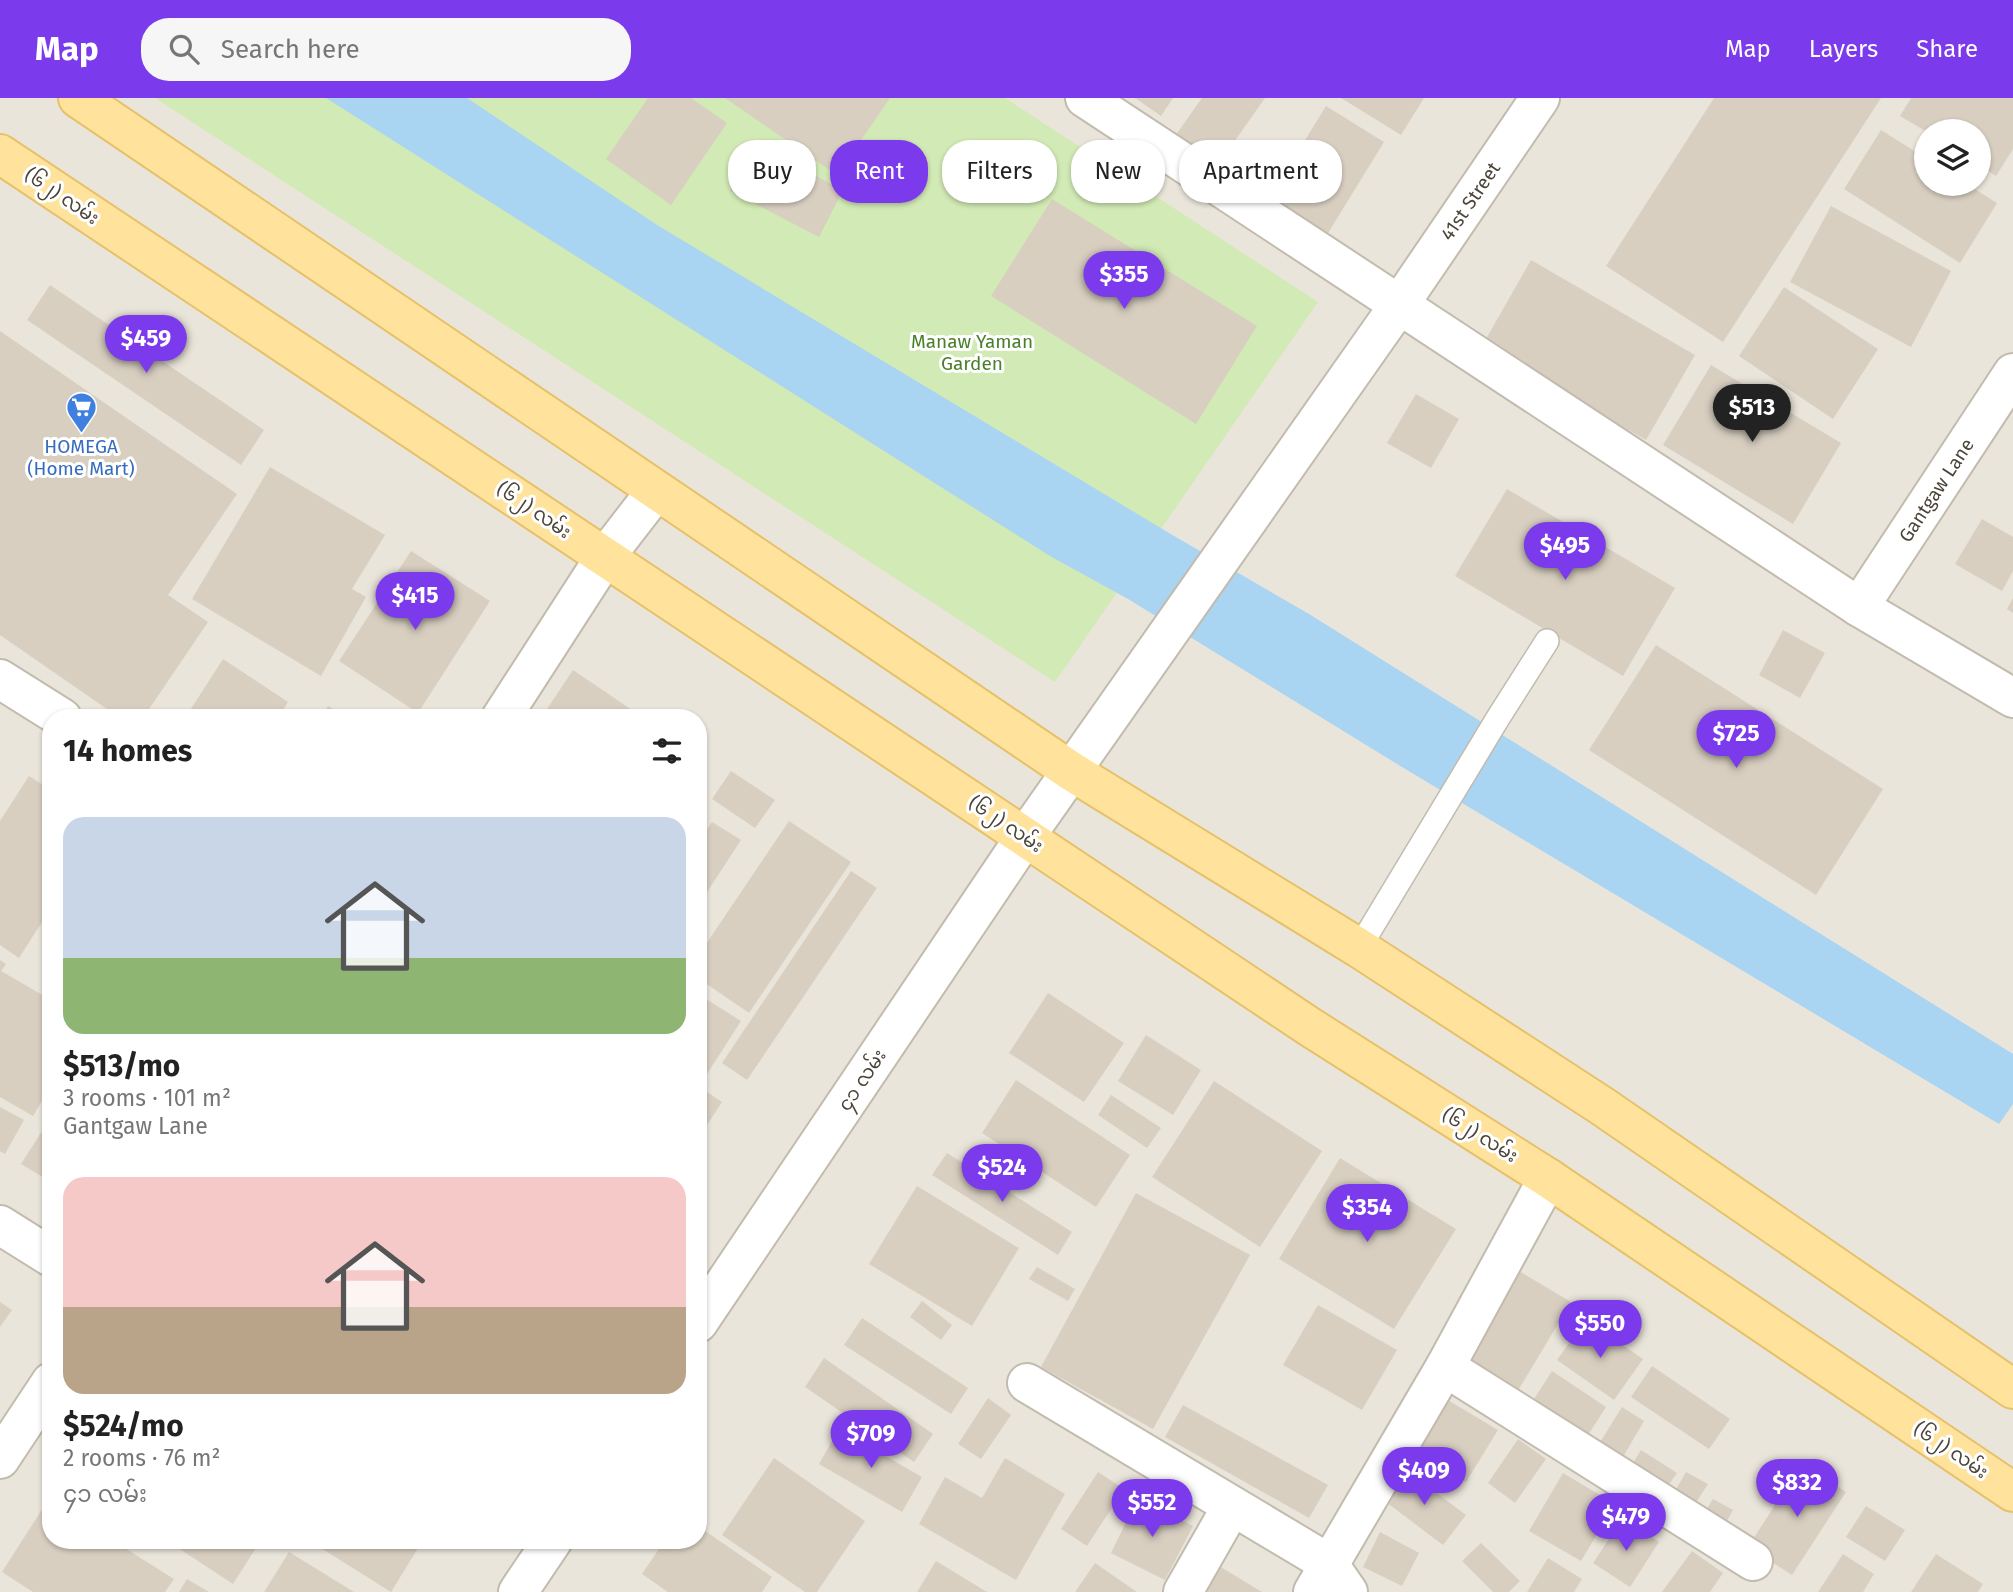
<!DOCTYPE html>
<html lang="en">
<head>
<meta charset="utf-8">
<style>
  :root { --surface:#fff; --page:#f6f6f6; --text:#222; --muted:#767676; --accent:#7c3aed }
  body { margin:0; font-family:"Fira Sans","Noto Sans Myanmar",sans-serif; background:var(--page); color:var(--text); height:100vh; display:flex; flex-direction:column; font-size:26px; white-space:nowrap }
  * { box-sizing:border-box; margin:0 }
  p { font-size:23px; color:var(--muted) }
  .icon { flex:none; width:38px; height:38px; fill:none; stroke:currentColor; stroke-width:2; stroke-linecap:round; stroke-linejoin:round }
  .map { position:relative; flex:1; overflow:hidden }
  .panel { position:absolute; left:42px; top:611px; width:665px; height:840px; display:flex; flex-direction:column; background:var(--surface); border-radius:28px; box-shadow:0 2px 5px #0004 }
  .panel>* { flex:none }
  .banner { position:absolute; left:728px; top:42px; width:665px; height:63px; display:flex; gap:14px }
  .controls { position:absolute; left:1914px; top:21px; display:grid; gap:14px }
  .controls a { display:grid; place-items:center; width:77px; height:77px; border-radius:50%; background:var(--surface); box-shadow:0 2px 5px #0004; font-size:35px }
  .price { position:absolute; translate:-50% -60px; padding:0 16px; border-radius:24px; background:var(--accent); color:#fff; font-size:23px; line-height:46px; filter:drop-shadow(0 2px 4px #0008) }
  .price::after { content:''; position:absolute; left:50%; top:42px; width:21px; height:16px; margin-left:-10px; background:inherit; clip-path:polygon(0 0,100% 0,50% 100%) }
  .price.active { background:#222; color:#fff }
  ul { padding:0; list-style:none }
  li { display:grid; align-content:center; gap:14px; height:371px; padding:0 21px }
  li span { display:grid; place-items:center; height:217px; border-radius:21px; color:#555 }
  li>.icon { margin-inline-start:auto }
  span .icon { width:126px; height:126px; fill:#fffc; stroke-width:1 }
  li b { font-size:30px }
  h2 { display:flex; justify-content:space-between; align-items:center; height:84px; padding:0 21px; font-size:30px }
  .pill { padding:0 24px; border-radius:28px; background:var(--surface); box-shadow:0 2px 5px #0004; font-size:24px; line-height:63px }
  .pill.active { background:var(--accent); color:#fff }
  header { display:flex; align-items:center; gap:42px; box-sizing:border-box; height:98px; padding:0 35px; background:var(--accent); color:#fff }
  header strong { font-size:33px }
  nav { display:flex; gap:38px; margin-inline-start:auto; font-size:24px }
  .search { width:490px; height:63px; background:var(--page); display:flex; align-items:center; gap:18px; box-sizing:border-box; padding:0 24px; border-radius:28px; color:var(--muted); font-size:26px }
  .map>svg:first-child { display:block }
  .residential { fill:#eae5da; fill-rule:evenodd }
  .green { fill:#d2eab5 }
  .water { fill:#a9d4f2 }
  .building { fill:#d8cfc1 }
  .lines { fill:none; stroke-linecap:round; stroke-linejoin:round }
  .service-casing { stroke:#c2bbae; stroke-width:26 }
  .minor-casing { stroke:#c2bbae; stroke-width:42 }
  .primary-casing { stroke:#e6c16a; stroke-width:42 }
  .service { stroke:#fff; stroke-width:23 }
  .minor { stroke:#fff; stroke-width:38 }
  .primary { stroke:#ffe39c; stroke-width:38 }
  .labels { text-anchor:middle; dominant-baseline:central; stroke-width:6; stroke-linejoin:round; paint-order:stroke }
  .street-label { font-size:19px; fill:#4b4439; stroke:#fff }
  .park-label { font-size:19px; fill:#4a7f2a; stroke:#fff }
  .shop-label { font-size:19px; fill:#366cbe; stroke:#fff }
</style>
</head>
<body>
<header>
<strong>Map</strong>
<div class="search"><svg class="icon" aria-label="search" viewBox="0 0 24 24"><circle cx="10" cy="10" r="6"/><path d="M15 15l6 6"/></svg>Search here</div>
<nav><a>Map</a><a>Layers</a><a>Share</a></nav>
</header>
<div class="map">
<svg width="2013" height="1494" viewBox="0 0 2013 1494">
  <rect width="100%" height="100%" fill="#f6f3ec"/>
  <path class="residential" d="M0 0H2013V1494H0ZM1927 33H1979V86H1927ZM51 620H698V1442H51Z"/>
  <path class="green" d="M155 0H1005L1318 204 1055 584Z"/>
  <path class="water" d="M326 0H467L657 127 1174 438 1309 516 2013 956V1006L1999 1026 1402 669 1128 501 1050 458Z"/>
  <g class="building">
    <path d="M648 0H691L727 25 671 107 606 61Z"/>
    <path d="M725 0H890L837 77Z"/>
    <path d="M1135 0H1173L1161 18Z"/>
    <path d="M1202 0H1265L1215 71 1173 41Z"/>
    <path d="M1341 0H1424L1401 37Z"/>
    <path d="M1714 0H1881L1723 244 1606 168Z"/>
    <path d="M1911 0H2013V51L1996 78 1979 67V33L1927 34 1900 18Z"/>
    <path d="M1326 8 1384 44 1325 140 1267 104Z"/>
    <path d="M1881 32 1927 61V86H1967L1997 105 1960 165 1844 91Z"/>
    <path d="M754 46 843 92 819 139 730 93Z"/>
    <path d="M1052 101 1257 228 1196 326 991 198Z"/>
    <path d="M1831 108 1951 173 1911 249 1790 184Z"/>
    <path d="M1531 162 1695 257 1646 342 1482 248Z"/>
    <path d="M50 187 264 332 241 367 27 222Z"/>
    <path d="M1784 189 1878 251 1833 321 1739 258Z"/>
    <path d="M0 233 237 396 168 497 208 524 143 620H120L0 537Z"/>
    <path d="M1711 267 1841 345 1793 426 1663 347Z"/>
    <path d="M1416 296 1459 321 1431 370 1387 345Z"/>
    <path d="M270 369 385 437 352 491 366 499 321 578 192 501Z"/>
    <path d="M1507 391 1675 490 1623 578 1455 478Z"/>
    <path d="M1982 421 2013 439V473L2002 493 1955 466Z"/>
    <path d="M411 453 490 503 418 615 339 563Z"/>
    <path d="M2013 500V515L2007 511Z"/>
    <path d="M1783 532 1825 555 1800 600 1759 577Z"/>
    <path d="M1656 547 1883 691 1816 797 1589 652Z"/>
    <path d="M223 561 288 604 278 620H185Z"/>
    <path d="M573 572 635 614 632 620H541Z"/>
    <path d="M328 608 348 620H322Z"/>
    <path d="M731 673 775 702 755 730 712 701Z"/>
    <path d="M29 678 51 692V810L19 860 0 847V723Z"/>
    <path d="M789 723 851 764 749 915 698 880V858Z"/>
    <path d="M712 724 741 742 698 808V745Z"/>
    <path d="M851 773 877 790 747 982 722 965Z"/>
    <path d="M0 862 6 866 1 873 51 902V988L33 1018 0 999Z"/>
    <path d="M1048 895 1124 945 1084 1004 1009 955Z"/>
    <path d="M698 896 741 923 707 976 698 970Z"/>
    <path d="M1146 937 1201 972 1173 1017 1118 983Z"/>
    <path d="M1016 982 1130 1057 1096 1109 982 1035Z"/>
    <path d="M1214 983 1322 1053 1260 1149 1152 1079Z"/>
    <path d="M698 988 722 1004 698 1041Z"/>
    <path d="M1111 997 1161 1030 1147 1050 1098 1017Z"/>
    <path d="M0 1009 24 1022 5 1056 0 1053Z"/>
    <path d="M51 1019V1084L21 1066Z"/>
    <path d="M947 1055 1072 1134 1058 1157 932 1077Z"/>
    <path d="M1340 1060 1456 1131 1394 1231 1279 1161Z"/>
    <path d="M917 1088 1019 1150 972 1228 869 1166Z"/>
    <path d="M1136 1095 1250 1157 1153 1331 1041 1269Z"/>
    <path d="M1037 1169 1075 1191 1068 1203 1029 1181Z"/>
    <path d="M1519 1173 1571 1204 1519 1291 1467 1260Z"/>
    <path d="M922 1203 952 1227 941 1242 910 1219Z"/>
    <path d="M0 1204 12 1212 0 1229Z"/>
    <path d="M1318 1207 1397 1252 1362 1312 1283 1267Z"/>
    <path d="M862 1220 968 1290 951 1316 844 1247Z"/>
    <path d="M1586 1222 1643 1261 1614 1302 1557 1262Z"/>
    <path d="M824 1260 933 1336 914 1364 805 1289Z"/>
    <path d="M1652 1268 1730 1321 1709 1351 1631 1299Z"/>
    <path d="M1552 1273 1606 1309 1588 1337 1534 1301Z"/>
    <path d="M988 1300 1011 1317 981 1361 958 1346Z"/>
    <path d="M1446 1301 1498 1332 1466 1384 1415 1353Z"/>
    <path d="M1183 1307 1328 1387 1309 1420 1165 1339Z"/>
    <path d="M1622 1309 1644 1323 1620 1364 1597 1349Z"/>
    <path d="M839 1331 922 1379 902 1414 819 1366Z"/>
    <path d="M1518 1341 1546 1361 1515 1405 1488 1385Z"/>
    <path d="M1641 1352 1677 1375 1668 1388 1633 1365Z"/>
    <path d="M774 1360 865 1423 817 1494H805L722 1437Z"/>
    <path d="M1005 1360 1065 1396 1016 1482 919 1426 945 1379 982 1400Z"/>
    <path d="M1802 1365 1846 1394 1792 1477 1748 1449Z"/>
    <path d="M1405 1371 1466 1417 1443 1447 1382 1401Z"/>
    <path d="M1098 1374 1124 1391 1087 1448 1061 1431Z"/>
    <path d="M1686 1374 1708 1386 1693 1409 1673 1397Z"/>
    <path d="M1563 1375 1615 1406 1581 1463 1529 1433Z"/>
    <path d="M1138 1400 1193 1428 1165 1482 1111 1455Z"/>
    <path d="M1713 1401 1733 1412 1720 1435 1700 1422Z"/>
    <path d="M48 1402 51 1403V1442H112L174 1481 165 1494H33L2 1474Z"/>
    <path d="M1866 1408 1905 1432 1885 1463 1846 1439Z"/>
    <path d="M1623 1420 1659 1444 1630 1489 1593 1465Z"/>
    <path d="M698 1428 772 1479 762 1494H668L642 1476 665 1442H698Z"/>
    <path d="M1380 1434 1419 1455 1402 1488 1363 1469Z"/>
    <path d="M166 1442H261L233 1486Z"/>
    <path d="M308 1442H423L391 1494Z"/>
    <path d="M1481 1445 1520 1483 1509 1494H1493L1462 1463Z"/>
    <path d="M1692 1453 1723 1475 1710 1494H1662Z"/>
    <path d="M289 1454 354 1494H264Z"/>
    <path d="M1843 1456 1874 1476 1863 1494H1818Z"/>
    <path d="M1936 1456 1983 1486 1978 1494H1911Z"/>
    <path d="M1548 1460 1582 1481 1574 1494H1527Z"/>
    <path d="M936 1463 987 1494H917Z"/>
    <path d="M1095 1465 1137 1494H1075Z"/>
    <path d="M1214 1465 1262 1494H1196Z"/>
    <path d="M187 1481 209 1494H179Z"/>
  </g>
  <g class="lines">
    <defs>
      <path id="service" d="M1359 850 1498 620 1547 543"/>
      <g id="minor">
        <path d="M1085 0 1859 509 2013 600"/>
        <path id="s1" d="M1859 509 2013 275"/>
        <path d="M0 581 62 620"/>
        <path d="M501 620 605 459 656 393"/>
        <path d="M0 1127 51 1159"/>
        <path id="s2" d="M698 1225 1025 739 1399 207 1540 0"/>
        <path d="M1445 1269 1753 1463"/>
        <path d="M1027 1285 1328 1465 1348 1494"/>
        <path d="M0 1361 51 1284"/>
        <path d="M518 1494 553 1442"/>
        <path d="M1183 1494 1232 1408"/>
        <path d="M1313 1494 1445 1269 1548 1080"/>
      </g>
      <g id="primary">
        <path d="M78 0 1071 673 1359 850 1602 1008 2013 1291"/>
        <path d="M0 56 1310 929 1548 1080 2013 1394"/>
      </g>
    </defs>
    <use href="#service" class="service-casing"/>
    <use href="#minor" class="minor-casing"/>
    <use href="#primary" class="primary-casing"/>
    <use href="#service" class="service"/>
    <use href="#minor" class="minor"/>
    <use href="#primary" class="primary"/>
  </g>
  <defs>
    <symbol id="supermarket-pin" viewBox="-11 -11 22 30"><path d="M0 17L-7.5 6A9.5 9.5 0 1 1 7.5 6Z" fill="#3f7fe0" stroke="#fff"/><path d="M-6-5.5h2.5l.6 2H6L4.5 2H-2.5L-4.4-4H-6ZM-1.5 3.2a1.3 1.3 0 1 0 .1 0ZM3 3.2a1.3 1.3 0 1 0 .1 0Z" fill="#fff"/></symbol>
  </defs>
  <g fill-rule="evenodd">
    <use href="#supermarket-pin" x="64" y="292" width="35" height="47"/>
  </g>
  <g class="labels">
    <g class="street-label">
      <text transform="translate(62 98) rotate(34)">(၆၂) လမ်း</text>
      <text stroke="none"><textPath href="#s2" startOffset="1362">41st Street</textPath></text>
      <text stroke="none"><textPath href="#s1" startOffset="140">Gantgaw Lane</textPath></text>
      <text transform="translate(534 412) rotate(34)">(၆၂) လမ်း</text>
      <text transform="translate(1006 726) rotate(34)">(၆၂) လမ်း</text>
      <text transform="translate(862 982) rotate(-56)">၄၁ လမ်း</text>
      <text transform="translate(1480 1037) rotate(32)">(၆၂) လမ်း</text>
      <text transform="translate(1951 1352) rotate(34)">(၆၂) လမ်း</text>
    </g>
    <g class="park-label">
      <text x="972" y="243">Manaw Yaman<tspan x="972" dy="22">Garden</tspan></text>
    </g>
    <g class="shop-label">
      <text x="81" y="348">HOMEGA<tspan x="81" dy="22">(Home Mart)</tspan></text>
    </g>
  </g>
</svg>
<div class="controls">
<a><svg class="icon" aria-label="layers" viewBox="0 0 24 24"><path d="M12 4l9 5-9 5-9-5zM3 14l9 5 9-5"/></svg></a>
</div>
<b class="price" style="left:1124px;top:213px">$355</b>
<b class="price" style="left:146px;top:277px">$459</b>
<b class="price active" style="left:1752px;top:346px">$513</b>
<b class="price" style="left:1565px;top:484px">$495</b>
<b class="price" style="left:415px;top:534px">$415</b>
<b class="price" style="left:1736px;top:672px">$725</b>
<b class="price" style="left:1002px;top:1106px">$524</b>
<b class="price" style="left:1367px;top:1146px">$354</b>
<b class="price" style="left:1600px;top:1262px">$550</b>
<b class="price" style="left:871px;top:1372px">$709</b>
<b class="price" style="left:1424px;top:1409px">$409</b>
<b class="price" style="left:1797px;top:1421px">$832</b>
<b class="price" style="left:1152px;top:1441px">$552</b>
<b class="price" style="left:1626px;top:1455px">$479</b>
<div class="banner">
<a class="pill">Buy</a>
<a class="pill active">Rent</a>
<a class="pill">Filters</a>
<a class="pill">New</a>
<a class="pill">Apartment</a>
</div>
<section class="panel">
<h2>14 homes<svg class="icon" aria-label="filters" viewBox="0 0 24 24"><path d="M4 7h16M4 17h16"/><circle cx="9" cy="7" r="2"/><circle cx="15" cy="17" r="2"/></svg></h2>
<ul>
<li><span style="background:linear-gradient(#c9d6e8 65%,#8fb573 0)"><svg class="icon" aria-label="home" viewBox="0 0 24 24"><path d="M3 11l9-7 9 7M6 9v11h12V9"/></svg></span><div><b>$513/mo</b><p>3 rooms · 101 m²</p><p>Gantgaw Lane</p></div></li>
<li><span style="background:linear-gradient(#f6c9c9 60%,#b9a48a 0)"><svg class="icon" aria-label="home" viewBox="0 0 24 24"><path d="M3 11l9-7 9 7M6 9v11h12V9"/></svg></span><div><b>$524/mo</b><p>2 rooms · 76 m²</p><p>၄၁ လမ်း</p></div></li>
</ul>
</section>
</div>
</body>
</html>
